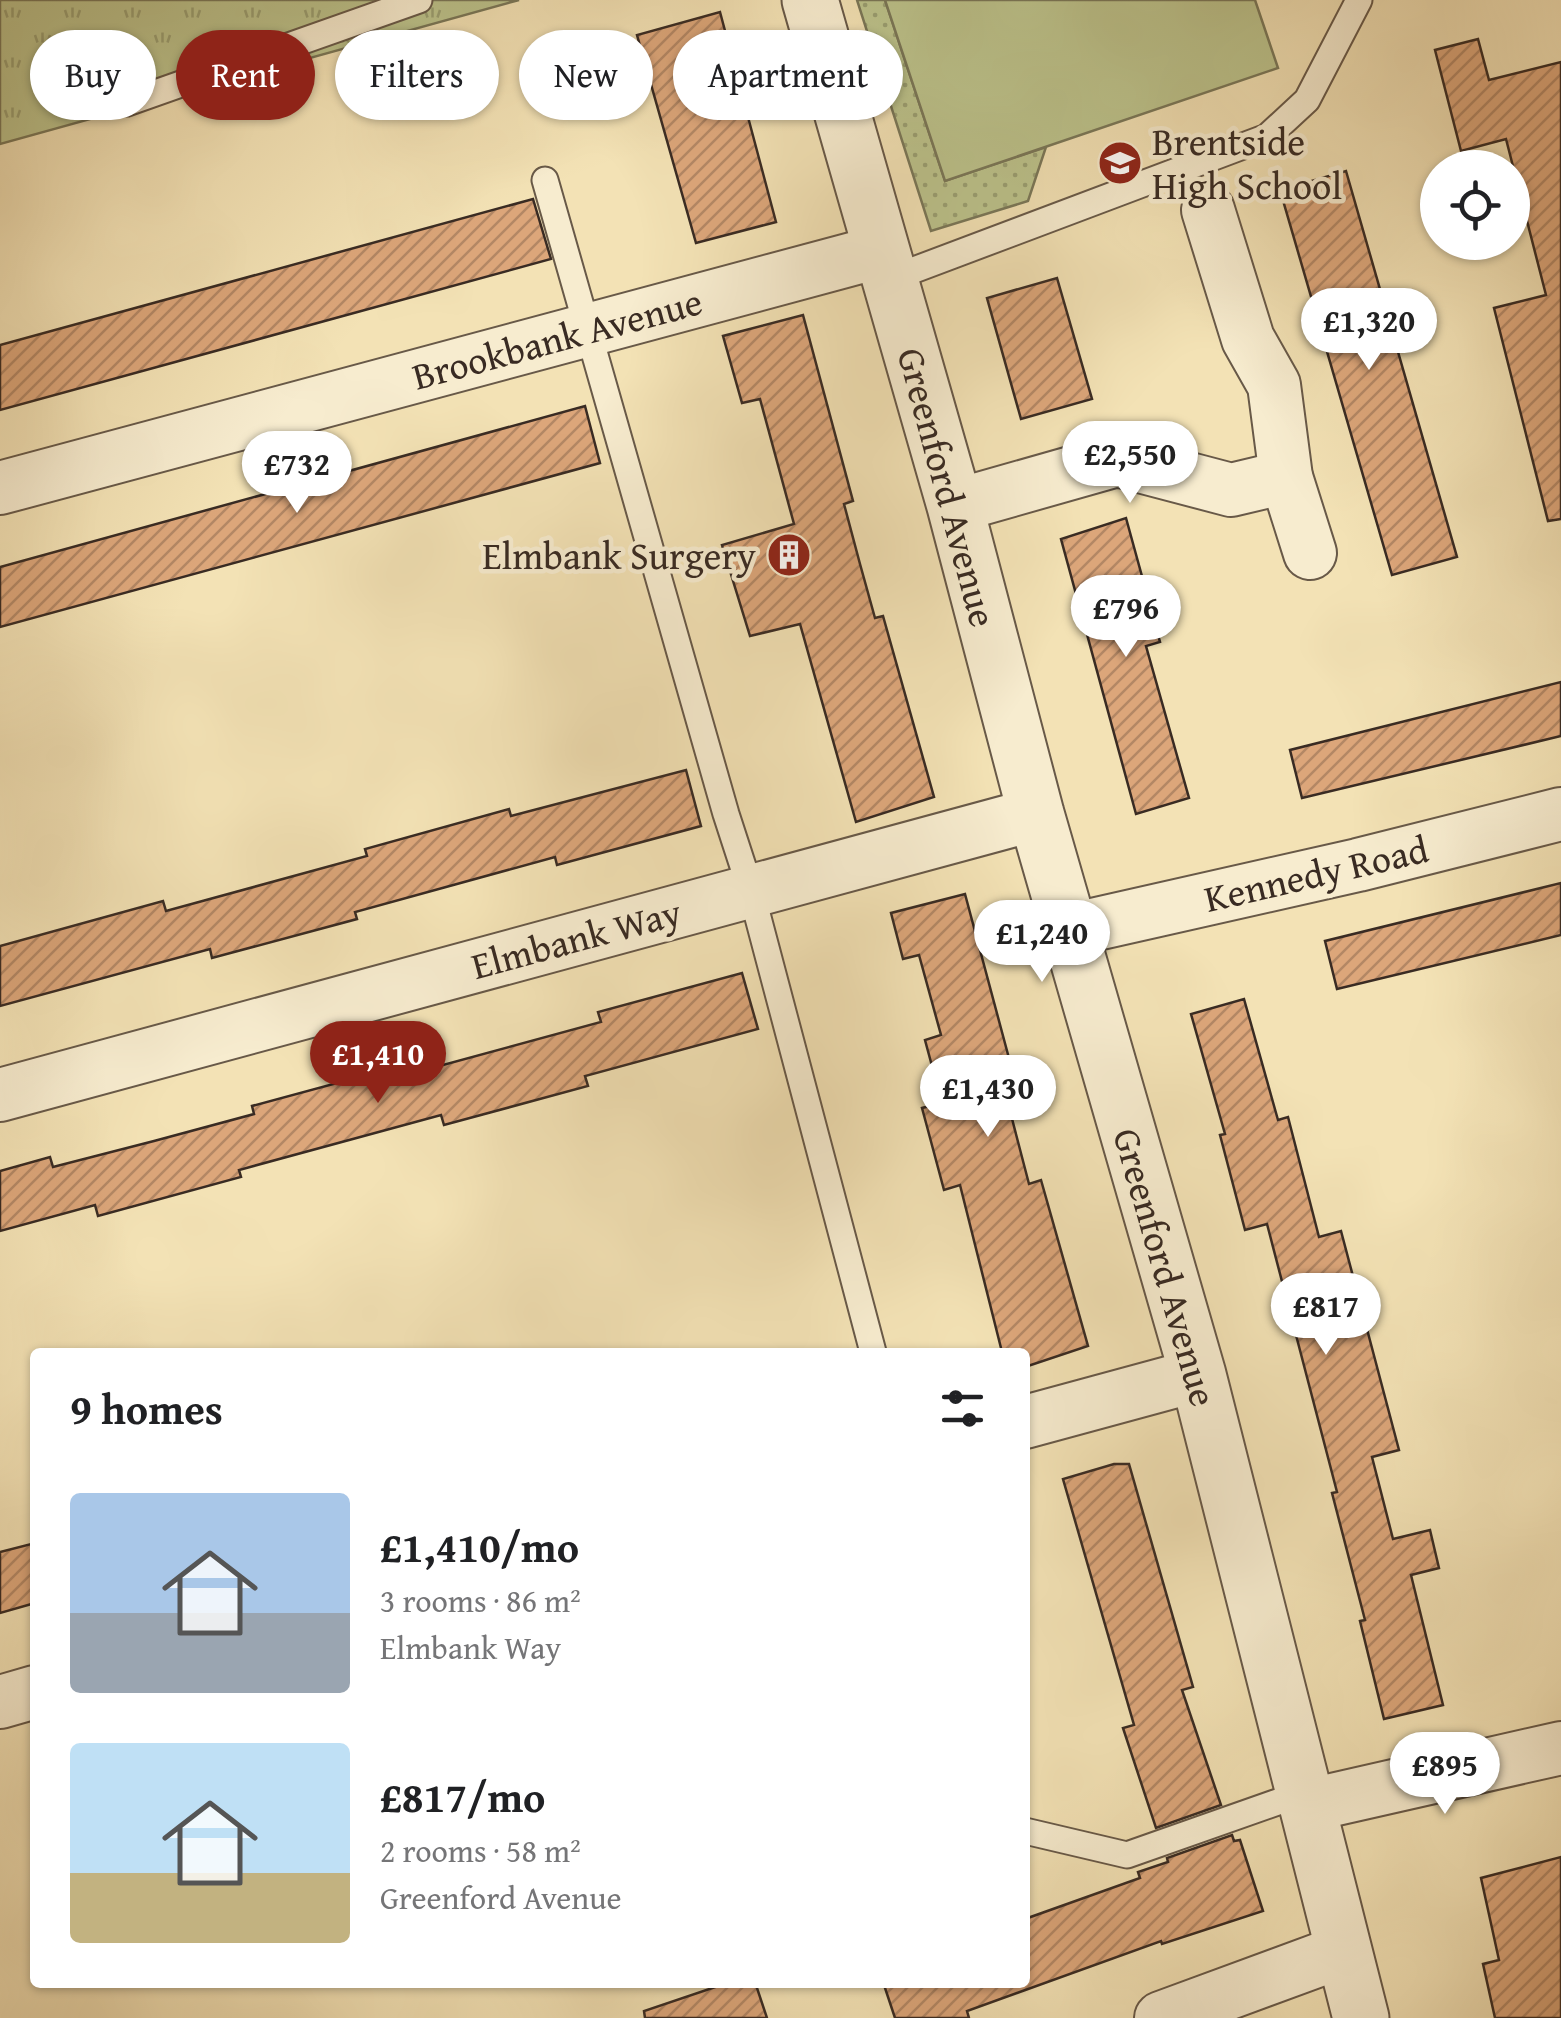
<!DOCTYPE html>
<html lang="en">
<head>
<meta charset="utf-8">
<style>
  :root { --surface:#fff; --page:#f2f2f2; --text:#202124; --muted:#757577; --accent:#8f2418 }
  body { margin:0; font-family:"Gentium Book Plus",serif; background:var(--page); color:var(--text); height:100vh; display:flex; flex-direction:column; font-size:38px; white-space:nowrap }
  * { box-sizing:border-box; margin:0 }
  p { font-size:32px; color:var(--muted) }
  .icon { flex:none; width:55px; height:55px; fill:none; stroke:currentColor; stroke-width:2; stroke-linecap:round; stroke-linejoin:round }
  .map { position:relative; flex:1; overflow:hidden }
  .details { position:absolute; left:30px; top:1348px; width:1000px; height:640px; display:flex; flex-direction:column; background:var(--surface); border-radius:10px; box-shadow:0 2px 8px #0004 }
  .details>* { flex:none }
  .banner { position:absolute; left:30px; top:30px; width:1000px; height:90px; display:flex; gap:20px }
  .controls { position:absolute; left:1420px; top:150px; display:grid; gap:20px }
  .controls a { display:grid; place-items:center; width:110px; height:110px; border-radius:50%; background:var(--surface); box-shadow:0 2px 8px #0004; font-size:50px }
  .price { position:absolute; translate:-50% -85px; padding:0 22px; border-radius:35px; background:#fff; color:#222; font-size:32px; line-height:65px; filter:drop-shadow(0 2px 5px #0008) }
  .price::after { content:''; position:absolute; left:50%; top:60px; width:30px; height:22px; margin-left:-15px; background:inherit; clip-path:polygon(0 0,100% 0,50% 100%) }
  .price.active { background:var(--accent); color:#fff }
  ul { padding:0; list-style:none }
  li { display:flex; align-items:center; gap:30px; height:250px; padding:0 40px }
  li span { display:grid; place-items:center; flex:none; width:280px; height:200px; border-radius:10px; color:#555 }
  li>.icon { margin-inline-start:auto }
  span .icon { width:120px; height:120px; fill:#fffc; stroke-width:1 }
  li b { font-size:42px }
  h2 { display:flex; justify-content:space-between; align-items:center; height:120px; padding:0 40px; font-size:42px }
  .pill { padding:0 35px; border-radius:45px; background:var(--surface); box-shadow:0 2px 8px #0004; font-size:35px; line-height:90px }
  .pill.active { background:var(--accent); color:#fff }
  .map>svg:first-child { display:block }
  .grass { fill:url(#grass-dots); stroke:#7a7758; stroke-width:2.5 }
  .park { fill:url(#park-tufts); stroke:#7a7758; stroke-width:2.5 }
  .garden { fill:#bcc38c; stroke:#7a7758; stroke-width:2.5 }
  .building { fill:url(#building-hatch); stroke:#392b23; stroke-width:2.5 }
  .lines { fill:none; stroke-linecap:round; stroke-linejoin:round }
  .service-casing { stroke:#685948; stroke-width:29 }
  .minor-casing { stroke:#685948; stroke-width:56 }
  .tertiary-casing { stroke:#685948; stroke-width:59 }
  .service { stroke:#f7eccf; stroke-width:25 }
  .minor { stroke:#f7eccf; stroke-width:52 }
  .tertiary { stroke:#f7eccf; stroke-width:55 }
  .labels { text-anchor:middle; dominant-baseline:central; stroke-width:9; stroke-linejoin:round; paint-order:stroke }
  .poi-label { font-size:38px; fill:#392b23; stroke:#f7eccf; text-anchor:start }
  .street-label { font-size:38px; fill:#392b23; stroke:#f7eccf }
</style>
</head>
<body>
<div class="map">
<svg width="1561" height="2018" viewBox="0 0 1561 2018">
  <defs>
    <pattern id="grass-dots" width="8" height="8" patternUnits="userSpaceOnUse" patternTransform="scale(2.5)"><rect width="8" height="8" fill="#bcc38c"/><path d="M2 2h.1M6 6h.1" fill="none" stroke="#9a9f72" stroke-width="1.8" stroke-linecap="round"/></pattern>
    <pattern id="park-tufts" width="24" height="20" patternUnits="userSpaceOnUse" patternTransform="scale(2.5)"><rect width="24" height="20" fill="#bcc38c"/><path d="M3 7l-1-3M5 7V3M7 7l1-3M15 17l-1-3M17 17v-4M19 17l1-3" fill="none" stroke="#9a9f72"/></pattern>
    <pattern id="building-hatch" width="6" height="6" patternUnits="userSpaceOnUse" patternTransform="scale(2.5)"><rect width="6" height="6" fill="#dca67a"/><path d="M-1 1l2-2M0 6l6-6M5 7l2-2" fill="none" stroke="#b38764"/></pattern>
  </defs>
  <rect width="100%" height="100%" fill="#f3e2b5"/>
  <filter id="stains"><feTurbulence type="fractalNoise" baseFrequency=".002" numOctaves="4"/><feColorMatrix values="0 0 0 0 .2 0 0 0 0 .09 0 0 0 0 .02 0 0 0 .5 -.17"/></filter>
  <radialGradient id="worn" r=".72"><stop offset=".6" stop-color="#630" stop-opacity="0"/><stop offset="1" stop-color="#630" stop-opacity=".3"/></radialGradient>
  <path class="grass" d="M857 0H885L945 181 1046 147 1028 201 931 231Z"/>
  <path class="park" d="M0 0H519L0 144Z"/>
  <path class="garden" d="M885 0H1255L1278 68 945 181Z"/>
  <g class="building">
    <path d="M720 12 776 222 696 243 637 35Z"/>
    <path d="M1478 39 1489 80 1561 62V519L1548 521 1494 308 1546 295 1506 139 1461 151 1435 50Z"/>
    <path d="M1346 171 1457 557 1392 575 1280 190Z"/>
    <path d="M533 199 551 259 0 410V345Z"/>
    <path d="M1057 278 1092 399 1021 419 987 298Z"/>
    <path d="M803 315 853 501 844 504 860 564 875 618 883 616 934 797 856 822 800 624 750 636 722 545 794 524 760 399 742 403 723 336Z"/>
    <path d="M585 406 600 463 0 627V567Z"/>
    <path d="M1126 518 1160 642 1146 646 1189 798 1136 814 1061 539Z"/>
    <path d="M1561 682V736L1302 798 1290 750Z"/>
    <path d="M686 770 701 826 557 865 555 857 355 912 357 919 212 958 210 949 0 1006V946L163 901 166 911 367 856 365 849 509 809 511 816Z"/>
    <path d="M1561 883V935L1337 989 1325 941Z"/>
    <path d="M965 894 1010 1062 998 1065 1029 1184 1041 1180 1088 1346 1025 1367V1352H1002L960 1185 944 1190 922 1108 942 1103 925 1040 941 1035 919 955 903 959 891 913Z"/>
    <path d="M742 973 758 1029 585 1076 588 1086 444 1125 441 1115 239 1170 241 1177 98 1216 95 1205 0 1231V1171L50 1157 53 1167 154 1141 254 1114 252 1106 396 1067 399 1077 601 1022 598 1012Z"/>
    <path d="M1244 999 1278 1120 1288 1117 1319 1237 1341 1231 1399 1450 1372 1457 1393 1539 1430 1530 1439 1568 1411 1575 1443 1705 1384 1719 1360 1621 1365 1620 1332 1493 1337 1492 1267 1224 1245 1230 1220 1135 1225 1134 1191 1014Z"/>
    <path d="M1114 1464H1129L1193 1687 1182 1690 1221 1805 1156 1828 1123 1728 1134 1725 1063 1479Z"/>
    <path d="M35 1543V1603L0 1613V1552Z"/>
    <path d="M1232 1835 1234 1841 1240 1840 1263 1911 1162 1944 1161 1941 967 2011 969 2018H895L883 1982H1025V1919L1140 1878 1138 1872 1168 1862 1167 1858Z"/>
    <path d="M1561 1857V2018H1495L1483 1964 1499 1960 1481 1878Z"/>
    <path d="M730 1982H755L767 2018H645L644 2011Z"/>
  </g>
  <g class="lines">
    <defs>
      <g id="service">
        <path d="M127 103 419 0"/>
        <path d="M545 180 726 814 751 891 873 1352"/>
        <path d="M890 279 1267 137 1307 100 1359 0"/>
        <path d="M1025 1831 1127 1855 1306 1792"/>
      </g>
      <g id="minor">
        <path d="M1208 210 1248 339 1274 385 1286 477 1310 553"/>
        <path d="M0 488 882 251"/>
        <path d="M955 506 1117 460 1231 490 1286 477"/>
        <path d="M1070 930 1358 865 1561 814"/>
        <path d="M0 1095 1036 814"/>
        <path d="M1025 1422 1198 1375"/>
        <path d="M0 1702 35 1692"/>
        <path d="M1310 1805 1561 1748"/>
        <path d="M1161 2018 1343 1951"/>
      </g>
      <path id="tertiary" d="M810 0 955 506 1036 814 1198 1375 1361 2018"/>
    </defs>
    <use href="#service" class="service-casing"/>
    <use href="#minor" class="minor-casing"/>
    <use href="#tertiary" class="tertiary-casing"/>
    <use href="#service" class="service"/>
    <use href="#minor" class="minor"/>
    <use href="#tertiary" class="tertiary"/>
  </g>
  <defs>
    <symbol id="school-disc" viewBox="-11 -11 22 22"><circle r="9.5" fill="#8f2418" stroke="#f7eccf"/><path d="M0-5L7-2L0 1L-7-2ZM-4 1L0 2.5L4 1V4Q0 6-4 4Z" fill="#fff"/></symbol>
    <symbol id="building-disc" viewBox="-11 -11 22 22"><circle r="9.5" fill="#8f2418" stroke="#f7eccf"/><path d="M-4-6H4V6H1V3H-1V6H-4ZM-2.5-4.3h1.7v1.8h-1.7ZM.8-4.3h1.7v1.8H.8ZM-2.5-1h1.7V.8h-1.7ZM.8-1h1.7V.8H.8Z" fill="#fff"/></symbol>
  </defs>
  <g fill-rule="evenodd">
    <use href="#school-disc" x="1095" y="138" width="50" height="50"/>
    <use href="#building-disc" x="764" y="530" width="50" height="50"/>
  </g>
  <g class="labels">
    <g class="poi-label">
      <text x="1152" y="141">Brentside<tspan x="1152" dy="44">High School</tspan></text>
      <text x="756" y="555" text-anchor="end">Elmbank Surgery</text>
    </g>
    <g class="street-label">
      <text transform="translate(557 338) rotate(-15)">Brookbank Avenue</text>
      <text transform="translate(948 487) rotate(75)">Greenford Avenue</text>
      <text transform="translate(1316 873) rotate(-13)">Kennedy Road</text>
      <text transform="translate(576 938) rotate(-15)">Elmbank Way</text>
      <text transform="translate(1166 1267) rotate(74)">Greenford Avenue</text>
    </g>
  </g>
  <rect width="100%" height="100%" filter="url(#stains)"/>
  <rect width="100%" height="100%" fill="url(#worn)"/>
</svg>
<div class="controls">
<a><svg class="icon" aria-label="locate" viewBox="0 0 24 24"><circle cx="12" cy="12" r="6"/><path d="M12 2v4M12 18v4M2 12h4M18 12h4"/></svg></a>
</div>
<b class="price" style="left:1369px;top:373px">£1,320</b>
<b class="price" style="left:1130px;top:506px">£2,550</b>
<b class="price" style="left:297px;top:516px">£732</b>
<b class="price" style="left:1126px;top:660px">£796</b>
<b class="price" style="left:1042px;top:985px">£1,240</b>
<b class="price active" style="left:378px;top:1106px">£1,410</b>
<b class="price" style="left:988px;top:1140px">£1,430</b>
<b class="price" style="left:1326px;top:1358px">£817</b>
<b class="price" style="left:1445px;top:1817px">£895</b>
<div class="banner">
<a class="pill">Buy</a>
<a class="pill active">Rent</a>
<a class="pill">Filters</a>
<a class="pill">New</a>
<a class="pill">Apartment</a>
</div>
<section class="details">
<h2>9 homes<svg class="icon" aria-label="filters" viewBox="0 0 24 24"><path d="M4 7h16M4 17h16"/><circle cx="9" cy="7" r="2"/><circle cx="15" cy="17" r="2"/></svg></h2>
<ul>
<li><span style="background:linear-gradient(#a9c7e8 60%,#9aa5b1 0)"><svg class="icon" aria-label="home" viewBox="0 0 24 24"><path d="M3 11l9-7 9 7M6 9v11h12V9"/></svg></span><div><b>£1,410/mo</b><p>3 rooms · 86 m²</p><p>Elmbank Way</p></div></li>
<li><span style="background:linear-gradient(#bfe0f5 65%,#c2b280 0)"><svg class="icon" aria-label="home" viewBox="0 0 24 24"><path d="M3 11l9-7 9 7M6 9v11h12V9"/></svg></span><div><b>£817/mo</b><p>2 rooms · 58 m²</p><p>Greenford Avenue</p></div></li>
</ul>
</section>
</div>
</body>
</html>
